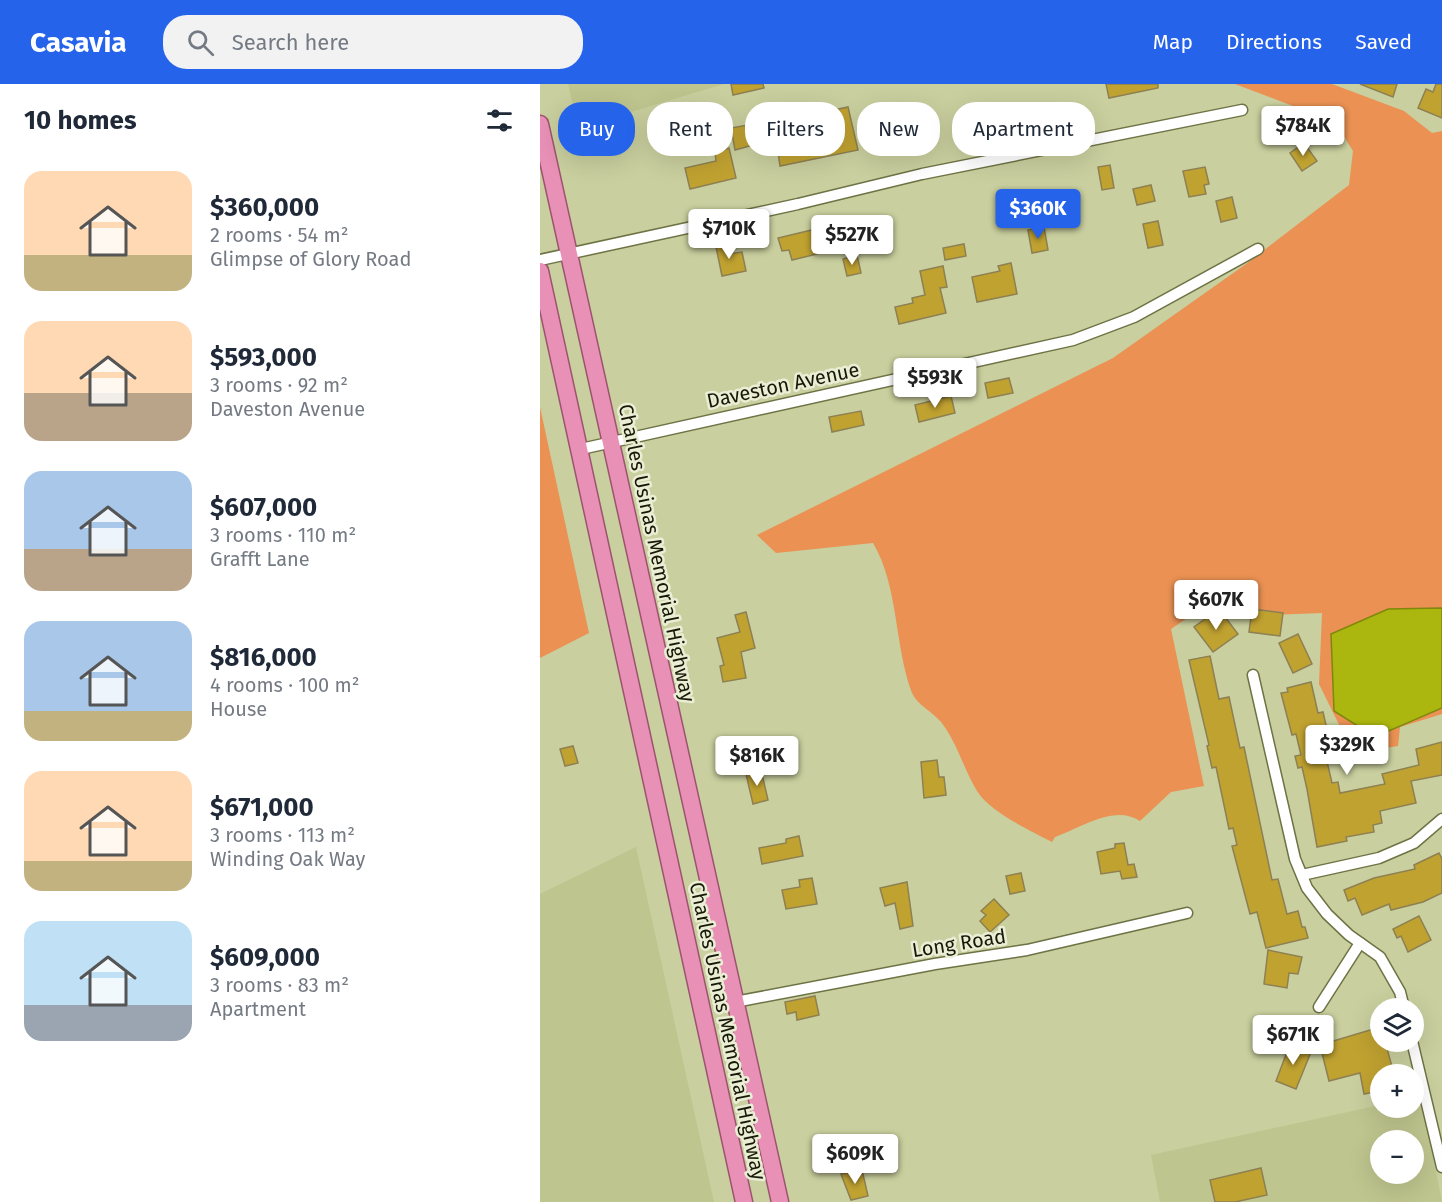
<!DOCTYPE html>
<html lang="en">
<head>
<meta charset="utf-8">
<style>
  :root { --surface:#fff; --page:#f2f2f3; --text:#1f2937; --muted:#747a83; --accent:#2563eb }
  body { margin:0; font-family:"Fira Sans",sans-serif; background:var(--page); color:var(--text); height:100vh; display:flex; flex-direction:column; font-size:22px; white-space:nowrap }
  * { box-sizing:border-box; margin:0 }
  p { font-size:20px; color:var(--muted) }
  .icon { flex:none; width:33px; height:33px; fill:none; stroke:currentColor; stroke-width:2; stroke-linecap:round; stroke-linejoin:round }
  .map { position:relative; flex:1; overflow:hidden }
  .sheet { display:flex; flex-direction:column; background:var(--surface); width:540px }
  .sheet>* { flex:none }
  .banner { position:absolute; left:18px; top:18px; width:570px; height:54px; display:flex; gap:12px }
  .buttons { position:absolute; left:830px; top:914px; display:grid; gap:12px }
  .buttons a { display:grid; place-items:center; width:54px; height:54px; border-radius:50%; background:var(--surface); box-shadow:0 6px 24px #0002; font-size:30px }
  .price { position:absolute; translate:-50% -51px; padding:0 14px; border-radius:6px; background:#fff; color:#222; font-size:20px; line-height:39px; filter:drop-shadow(0 2px 3px #0008) }
  .price::after { content:''; position:absolute; left:50%; top:36px; width:18px; height:14px; margin-left:-9px; background:inherit; clip-path:polygon(0 0,100% 0,50% 100%) }
  .price.current { background:var(--accent); color:#fff }
  ul { padding:0; list-style:none }
  li { display:flex; align-items:center; gap:18px; height:150px; padding:0 24px }
  li span { display:grid; place-items:center; flex:none; width:168px; height:120px; border-radius:18px; color:#555 }
  li>.icon { margin-inline-start:auto }
  span .icon { width:72px; height:72px; fill:#fffc; stroke-width:1 }
  li b { font-size:26px }
  h2 { display:flex; justify-content:space-between; align-items:center; height:72px; padding:0 24px; font-size:26px }
  .tag { padding:0 21px; border-radius:24px; background:var(--surface); box-shadow:0 6px 24px #0002; font-size:21px; line-height:54px }
  .tag.current { background:var(--accent); color:#fff }
  header { display:flex; align-items:center; gap:36px; box-sizing:border-box; height:84px; padding:0 30px; background:var(--accent); color:#fff }
  header strong { font-size:28px }
  nav { display:flex; gap:33px; margin-inline-start:auto; font-size:21px }
  .search { width:420px; height:54px; background:var(--page); display:flex; align-items:center; gap:15px; box-sizing:border-box; padding:0 21px; border-radius:24px; color:var(--muted); font-size:22px }
  main { display:flex; flex:1; min-height:0 }
  .map>svg:first-child { display:block }
  .built { fill:#bfc58e; fill-rule:evenodd }
  .green { fill:#ea9153 }
  .water { fill:#abb60f; stroke:#7f870c; stroke-width:1.5 }
  .building { fill:#c0a231; stroke:#8d8052; stroke-width:1.5 }
  .lines { fill:none; stroke-linecap:round; stroke-linejoin:round }
  .minor-casing { stroke:#6e7345; stroke-width:13 }
  .trunk-casing { stroke:#9b546d; stroke-width:19 }
  .minor { stroke:#fff; stroke-width:10 }
  .trunk { stroke:#e890b6; stroke-width:16 }
  .labels { text-anchor:middle; dominant-baseline:central; stroke-width:5; stroke-linejoin:round; paint-order:stroke }
  .street-label { font-size:20px; fill:#171806; stroke:#eaeed5 }
</style>
</head>
<body>
<header>
<strong>Casavia</strong>
<div class="search"><svg class="icon" aria-label="search" viewBox="0 0 24 24"><circle cx="10" cy="10" r="6"/><path d="M15 15l6 6"/></svg>Search here</div>
<nav><a>Map</a><a>Directions</a><a>Saved</a></nav>
</header>
<main>
<section class="sheet">
<h2>10 homes<svg class="icon" aria-label="filters" viewBox="0 0 24 24"><path d="M4 7h16M4 17h16"/><circle cx="9" cy="7" r="2"/><circle cx="15" cy="17" r="2"/></svg></h2>
<ul>
<li><span style="background:linear-gradient(#ffd9b3 70%,#c2b280 0)"><svg class="icon" aria-label="home" viewBox="0 0 24 24"><path d="M3 11l9-7 9 7M6 9v11h12V9"/></svg></span><div><b>$360,000</b><p>2 rooms · 54 m²</p><p>Glimpse of Glory Road</p></div></li>
<li><span style="background:linear-gradient(#ffd9b3 60%,#b9a48a 0)"><svg class="icon" aria-label="home" viewBox="0 0 24 24"><path d="M3 11l9-7 9 7M6 9v11h12V9"/></svg></span><div><b>$593,000</b><p>3 rooms · 92 m²</p><p>Daveston Avenue</p></div></li>
<li><span style="background:linear-gradient(#a9c7e8 65%,#b9a48a 0)"><svg class="icon" aria-label="home" viewBox="0 0 24 24"><path d="M3 11l9-7 9 7M6 9v11h12V9"/></svg></span><div><b>$607,000</b><p>3 rooms · 110 m²</p><p>Grafft Lane</p></div></li>
<li><span style="background:linear-gradient(#a9c7e8 75%,#c2b280 0)"><svg class="icon" aria-label="home" viewBox="0 0 24 24"><path d="M3 11l9-7 9 7M6 9v11h12V9"/></svg></span><div><b>$816,000</b><p>4 rooms · 100 m²</p><p>House</p></div></li>
<li><span style="background:linear-gradient(#ffd9b3 75%,#c2b280 0)"><svg class="icon" aria-label="home" viewBox="0 0 24 24"><path d="M3 11l9-7 9 7M6 9v11h12V9"/></svg></span><div><b>$671,000</b><p>3 rooms · 113 m²</p><p>Winding Oak Way</p></div></li>
<li><span style="background:linear-gradient(#bfe0f5 70%,#9aa5b1 0)"><svg class="icon" aria-label="home" viewBox="0 0 24 24"><path d="M3 11l9-7 9 7M6 9v11h12V9"/></svg></span><div><b>$609,000</b><p>3 rooms · 83 m²</p><p>Apartment</p></div></li>
</ul>
</section>
<div class="map">
<svg width="902" height="1118" viewBox="0 0 902 1118">
  <rect width="100%" height="100%" fill="#c9cf9e"/>
  <g class="built">
    <path d="M28 0H184L38 44Z"/>
    <path d="M96 763 174 1118H0V810Z"/>
    <path d="M881 1012 902 1118H620L611 1071 840 1021V1023H873V1014ZM840 1056H873V1089H840Z"/>
  </g>
  <g class="green">
    <path d="M695 0H792L864 27 892 49 902 47V524L884 525 835 653 902 624V630L860 643 858 662 813 669 779 600 782 529 702 532 665 522 631 545 664 702 631 708 600 737C574 720 541 744 515 753L512 758C490 746 451 729 437 707 423 684 418 660 401 638 393 628 377 621 372 609 354 561 359 503 333 459L236 469 217 451 573 274 706 180 809 101 813 67 795 38Z"/>
    <path d="M0 323 49 549 0 574Z"/>
  </g>
  <path class="water" d="M902 524V624L835 653 794 627 791 550 848 525Z"/>
  <g class="building">
    <path d="M191 0H223L224 4 193 11Z"/>
    <path d="M566 0H618V4L569 14Z"/>
    <path d="M820 0H857L853 13Z"/>
    <path d="M896 0H902V34L878 24 886 5 893 8Z"/>
    <path d="M284 23 285 28 308 23 318 66 240 82 238 68 269 62 263 33 274 30 273 25Z"/>
    <path d="M213 40 217 60 195 66 191 44Z"/>
    <path d="M166 42 168 51 139 57 137 49Z"/>
    <path d="M764 59 777 77 762 87 750 69Z"/>
    <path d="M189 64 196 94 150 105 145 84 176 77 175 69Z"/>
    <path d="M570 81 574 104 562 106 558 83Z"/>
    <path d="M665 83 669 100 664 101 666 110 649 113 643 87Z"/>
    <path d="M611 101 615 117 597 121 593 105Z"/>
    <path d="M692 113 697 134 681 138 676 117Z"/>
    <path d="M338 133 341 144 329 147 326 135Z"/>
    <path d="M618 137 623 161 608 164 603 140Z"/>
    <path d="M504 143 508 166 492 169 488 146Z"/>
    <path d="M276 145 281 169 252 176 249 166 242 167 238 154Z"/>
    <path d="M185 156 188 170 202 168 206 187 182 192 175 158Z"/>
    <path d="M424 160 426 172 405 176 403 164Z"/>
    <path d="M317 171 321 189 307 192 303 175Z"/>
    <path d="M471 179 477 210 437 218 432 193 460 187 458 182Z"/>
    <path d="M403 182 407 203 400 204 406 229 359 240 355 223 373 219 372 214 385 211 380 187Z"/>
    <path d="M469 294 473 309 448 314 445 299Z"/>
    <path d="M411 312 415 329 379 338 375 321Z"/>
    <path d="M321 327 324 341 292 348 289 333Z"/>
    <path d="M679 525 698 550 673 568 654 543Z"/>
    <path d="M712 525 743 529 740 552 709 548Z"/>
    <path d="M206 528 215 564 201 568 206 594 183 598 180 582 184 581 177 554 200 548 195 531Z"/>
    <path d="M758 550 772 580 753 589 739 559Z"/>
    <path d="M670 572 679 615 689 613 700 664 704 663 732 796 738 795 747 830 758 827 762 843H765L768 854 726 864 717 828 710 830 692 762 697 761 693 744 689 745 676 683 672 684 667 662 669 661 649 576Z"/>
    <path d="M771 598 778 629 783 628 789 654 782 656 792 699 798 698 800 709 845 700 842 690 879 681 876 665 902 658V691L871 697 876 719 840 727 842 739 833 741 834 748 806 753 807 757 777 763 767 705 762 683 758 684 755 672 761 671 756 650 752 651 741 609 748 608 747 604Z"/>
    <path d="M33 662 38 679 25 682 20 665Z"/>
    <path d="M397 676 399 693H404L406 711 384 714 381 678Z"/>
    <path d="M221 686 228 716 213 720 206 690Z"/>
    <path d="M259 752 263 772 222 780 219 764 246 759V755Z"/>
    <path d="M584 759 588 781 594 780 597 793 582 795 580 787 561 790 557 768 575 764V760Z"/>
    <path d="M899 769 902 775V809L883 818 851 826 849 820 822 831 815 814 808 817 804 806 834 794 875 785 874 781Z"/>
    <path d="M481 789 485 807 470 810 466 792Z"/>
    <path d="M272 794 277 820 246 825 242 806 260 803 259 796Z"/>
    <path d="M367 798 373 842 360 845 355 819 345 822 340 804Z"/>
    <path d="M454 815 469 831 450 848 440 837 446 831 441 827Z"/>
    <path d="M879 832 891 856 868 868 861 852 857 854 853 845Z"/>
    <path d="M728 866 762 873 758 890 749 889 747 904 724 900Z"/>
    <path d="M275 912 279 931 257 936 256 928 247 930 245 918Z"/>
    <path d="M840 943V957H845L854 990H840V1007L824 1010 820 989 789 997 780 961Z"/>
    <path d="M750 960 771 968 756 1005 736 997Z"/>
    <path d="M721 1084 727 1111 695 1118H675L670 1096Z"/>
    <path d="M322 1086 328 1112 311 1116 301 1090Z"/>
  </g>
  <g class="lines">
    <defs>
      <g id="minor">
        <path d="M0 176 258 120 382 90 702 26"/>
        <path d="M41 365 533 256 594 233 718 165"/>
        <path d="M713 591 755 775 767 804 787 830 809 851 840 873 860 908 864 924"/>
        <path d="M762 791 839 774 874 759 902 735"/>
        <path d="M195 918 395 880 487 866 647 829"/>
        <path d="M779 923 820 859"/>
        <path d="M872 957 902 1083"/>
      </g>
      <g id="trunk">
        <path d="M0 40 240 1118"/>
        <path d="M0 187 204 1118"/>
      </g>
    </defs>
    <use href="#minor" class="minor-casing"/>
    <use href="#trunk" class="trunk-casing"/>
    <use href="#minor" class="minor"/>
    <use href="#trunk" class="trunk"/>
  </g>
  <g class="labels">
    <g class="street-label">
      <text transform="translate(243 301) rotate(-12)">Daveston Avenue</text>
      <text transform="translate(117 469) rotate(78)">Charles Usinas Memorial Highway</text>
      <text transform="translate(419 859) rotate(-9)">Long Road</text>
      <text transform="translate(188 947) rotate(78)">Charles Usinas Memorial Highway</text>
    </g>
  </g>
</svg>
<div class="buttons">
<a><svg class="icon" aria-label="layers" viewBox="0 0 24 24"><path d="M12 4l9 5-9 5-9-5zM3 14l9 5 9-5"/></svg></a>
<a>+</a>
<a>−</a>
</div>
<b class="price" style="left:763px;top:73px">$784K</b>
<b class="price current" style="left:498px;top:156px">$360K</b>
<b class="price" style="left:189px;top:176px">$710K</b>
<b class="price" style="left:312px;top:182px">$527K</b>
<b class="price" style="left:395px;top:325px">$593K</b>
<b class="price" style="left:676px;top:547px">$607K</b>
<b class="price" style="left:807px;top:692px">$329K</b>
<b class="price" style="left:217px;top:703px">$816K</b>
<b class="price" style="left:753px;top:982px">$671K</b>
<b class="price" style="left:315px;top:1101px">$609K</b>
<div class="banner">
<a class="tag current">Buy</a>
<a class="tag">Rent</a>
<a class="tag">Filters</a>
<a class="tag">New</a>
<a class="tag">Apartment</a>
</div>
</div>
</main>
</body>
</html>
